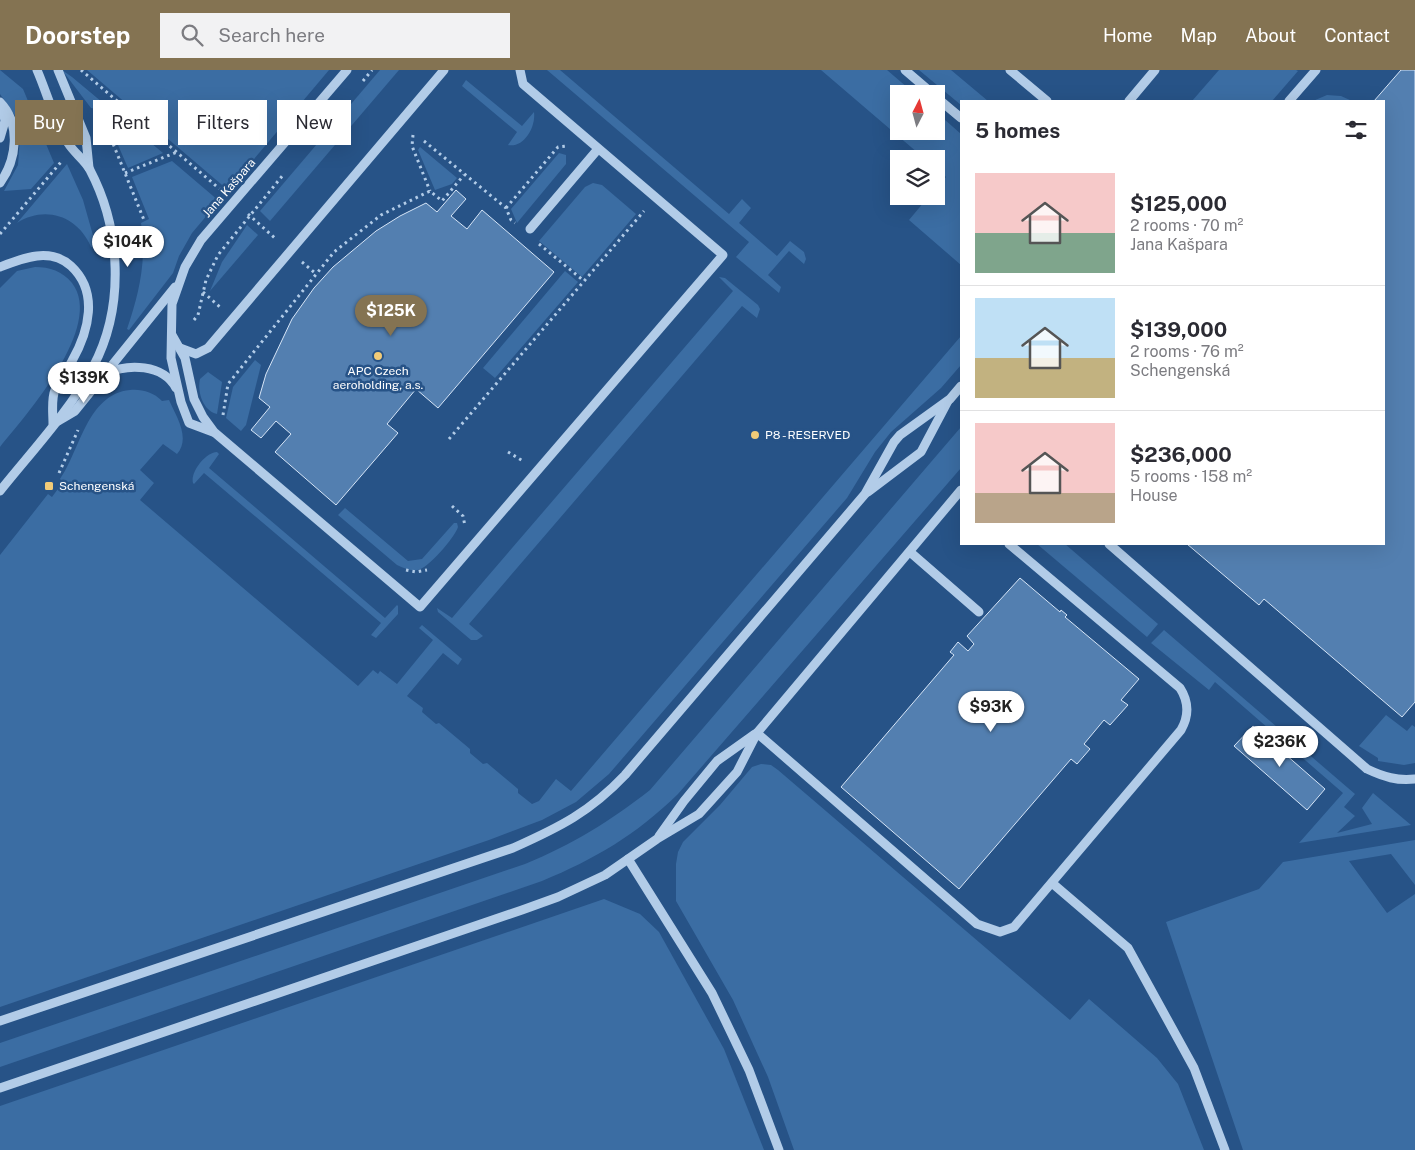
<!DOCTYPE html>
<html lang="en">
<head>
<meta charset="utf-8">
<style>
  :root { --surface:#fff; --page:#f2f2f3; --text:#2b2b33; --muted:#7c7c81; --line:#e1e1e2; --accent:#847352 }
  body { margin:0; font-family:"Public Sans",sans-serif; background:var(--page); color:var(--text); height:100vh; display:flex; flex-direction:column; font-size:19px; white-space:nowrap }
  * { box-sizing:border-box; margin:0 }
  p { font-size:16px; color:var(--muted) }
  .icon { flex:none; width:28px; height:28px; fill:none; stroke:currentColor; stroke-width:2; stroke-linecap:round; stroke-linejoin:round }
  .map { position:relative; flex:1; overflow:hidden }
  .drawer { position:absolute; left:960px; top:30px; width:425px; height:445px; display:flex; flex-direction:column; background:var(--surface); border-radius:0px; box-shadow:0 5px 20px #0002 }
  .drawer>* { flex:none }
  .top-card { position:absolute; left:15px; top:30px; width:475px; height:45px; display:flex; gap:10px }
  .needle { width:32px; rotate:6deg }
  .tools { position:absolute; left:890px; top:15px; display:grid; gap:10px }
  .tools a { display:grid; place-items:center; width:55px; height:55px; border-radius:0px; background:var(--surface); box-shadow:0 5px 20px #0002; font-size:25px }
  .price { position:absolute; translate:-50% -42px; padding:0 11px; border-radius:18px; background:#fff; color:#222; font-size:16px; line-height:32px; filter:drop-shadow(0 1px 2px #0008) }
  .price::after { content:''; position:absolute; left:50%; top:30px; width:15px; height:11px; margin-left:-8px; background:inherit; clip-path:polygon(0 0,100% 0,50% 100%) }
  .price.current { background:var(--accent); color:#fff }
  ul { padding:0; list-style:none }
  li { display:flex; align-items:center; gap:15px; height:125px; padding:0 15px }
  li+li { border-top:1px solid var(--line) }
  li span { display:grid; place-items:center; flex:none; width:140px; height:100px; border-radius:0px; color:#555 }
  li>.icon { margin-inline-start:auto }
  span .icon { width:60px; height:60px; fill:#fffc; stroke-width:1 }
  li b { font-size:21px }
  h2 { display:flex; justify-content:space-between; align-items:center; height:60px; padding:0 15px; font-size:21px }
  .tag { padding:0 18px; border-radius:0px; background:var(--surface); box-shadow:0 5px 20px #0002; font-size:18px; line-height:45px }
  .tag.current { background:var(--accent); color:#fff }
  header { display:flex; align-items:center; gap:30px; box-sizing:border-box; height:70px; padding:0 25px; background:var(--accent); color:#fff }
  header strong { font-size:24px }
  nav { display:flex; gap:28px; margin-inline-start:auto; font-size:18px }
  .search { width:350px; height:45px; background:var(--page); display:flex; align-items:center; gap:12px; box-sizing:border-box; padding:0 18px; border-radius:0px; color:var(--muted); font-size:19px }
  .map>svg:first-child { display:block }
  .green { fill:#3b6da3 }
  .building { fill:#537fb0; stroke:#d6e5f7 }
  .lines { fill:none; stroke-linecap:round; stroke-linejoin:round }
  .path { stroke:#b2cce8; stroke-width:3; stroke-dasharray:2.5 4; stroke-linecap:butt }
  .minor { stroke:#b2cce8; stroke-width:9 }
  .poi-dot { fill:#f1cb78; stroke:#275387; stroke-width:2 }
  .labels { text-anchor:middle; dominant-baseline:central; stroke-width:5; stroke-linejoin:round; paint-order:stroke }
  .street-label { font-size:12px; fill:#fff; stroke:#275387 }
  .poi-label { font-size:12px; fill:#fff; stroke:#275387; text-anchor:start }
</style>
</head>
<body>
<header>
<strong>Doorstep</strong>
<div class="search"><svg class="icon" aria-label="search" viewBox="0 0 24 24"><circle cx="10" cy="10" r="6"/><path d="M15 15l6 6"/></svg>Search here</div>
<nav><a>Home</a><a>Map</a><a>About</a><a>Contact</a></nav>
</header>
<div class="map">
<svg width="1415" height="1080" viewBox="0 0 1415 1080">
  <rect width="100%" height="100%" fill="#275387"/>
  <g class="green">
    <path d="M0 0 23 19 54 93 31 119 4 121 18 95 20 67 16 47 0 24Z"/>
    <path d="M62 0 72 7 163 83 128 98 111 59 114 57 107 41 91 38Z"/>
    <path d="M87 0H329L228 120Z"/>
    <path d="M380 0H399L270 151 260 141Z"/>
    <path d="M547 0H560L729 144 742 129 751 138 739 153 777 186 790 171 804 182 806 189 804 194 789 181 768 205 781 217 779 223 736 187 749 172Z"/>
    <path d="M821 0H887L915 24H899V61H936V42L961 64V195L909 150 929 126H936V118L946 107 936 98V89H925Z"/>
    <path d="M919 0H951L988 31H961V35Z"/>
    <path d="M1219 0H1296L1298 1 1272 31H1192Z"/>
    <path d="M466 10 522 56 534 42C536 57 524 78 508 75L517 62 462 16Z"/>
    <path d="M1327 25 1341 26 1352 31H1313Z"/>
    <path d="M420 77 457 108 452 114 435 120 418 80Z"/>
    <path d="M559 83 566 85V94L517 153 511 139Z"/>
    <path d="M172 91 219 131 192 163 179 186 173 203 129 260 127 259C139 224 147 190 141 153L149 149 132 107Z"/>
    <path d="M67 94 83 130 96 176 94 178 91 177C78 146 45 135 17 153Z"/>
    <path d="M593 113 602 115 636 144 582 207 539 171 585 117Z"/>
    <path d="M247 155 258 165 210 221 222 192Z"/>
    <path d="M35 197C50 197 62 201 72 213 105 256 26 345 0 377V218L17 201Z"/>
    <path d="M565 201 578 212 495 308 483 298Z"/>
    <path d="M719 207 725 208 758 235 760 239 757 248 742 236 469 554 483 566 477 570H471L438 542 437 538 452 548 733 221Z"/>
    <path d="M961 266V295L941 318 891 362 875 382 847 428 609 704 576 732 542 750 489 770 0 937V485L48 424 52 427 63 412 60 409C80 381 87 324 130 320 142 319 153 322 162 331L169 330C176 346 191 368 177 384L163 374 140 400 154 413 140 430 358 616 373 600 378 604 380 601 397 614 433 570 419 558 422 555 462 589 458 595 443 583 407 626 423 638 422 642 436 654 439 653 470 679V683L483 694 487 693 518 719V723L532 734 539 731 556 709 571 721Z"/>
    <path d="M255 290 261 295 246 355 241 361 226 348 233 317Z"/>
    <path d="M208 302 222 312 217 344C203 341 197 322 200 309Z"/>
    <path d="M961 357V398L678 724C636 765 595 789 542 811L0 997V973L525 794C573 774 609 752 650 720Z"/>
    <path d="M217 382 219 384 209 398 385 548 397 535 398 536V544L376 568 371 565 381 553 204 403 194 414 193 413C190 402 206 382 217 382Z"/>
    <path d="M345 438 408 491 422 489 454 453H457L458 457C455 467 427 500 417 500 409 501 404 498 397 495L338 445Z"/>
    <path d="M1037 474H1065L1158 554 1147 567Z"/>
    <path d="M1164 560 1355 724 1344 737 1355 746 1337 763 1372 754 1362 738 1373 723 1411 755 1299 773 1343 723 1215 612 1209 620 1151 573Z"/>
    <path d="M1386 645 1407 661 1412 655 1415 657V693L1404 695 1378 691V688L1359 676Z"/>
    <path d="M761 694 771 695 778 700 1070 950 1089 929 1157 988 1178 1014 1204 1080H794L768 1007 733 930 676 831V794L678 782 683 772 720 735 752 697Z"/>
    <path d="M1415 770V815L1391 784 1349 791 1387 843 1415 824V1080H1243L1166 852 1259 819 1283 792Z"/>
    <path d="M604 829 640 844 659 862 724 979 764 1080H0V1036Z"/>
  </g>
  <g class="building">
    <path d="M1401 0H1415V632L1402 647 1264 529 1259 535 1187 474H1384V31H1374Z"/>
    <path d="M456 120 466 129 451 146 467 159 482 140 554 202 438 338 416 319 387 354 398 363 336 435 275 382 291 364 276 351 261 368 251 360 270 337 259 328 266 304 292 249 314 218 333 197 376 161 400 146 426 133 437 142Z"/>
    <path d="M1020 508 1060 542 1061 540 1067 545 1065 547 1139 609 1121 630 1128 635 1110 655 1104 650 1084 674 1090 679 1077 694 1071 689 959 819 841 717 954 585 950 582 958 572 968 581 974 574 967 566Z"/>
    <path d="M1253 656 1325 719 1307 740 1234 676Z"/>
  </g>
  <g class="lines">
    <g class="path">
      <path d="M81 0 222 121"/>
      <path d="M363 11 372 0"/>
      <path d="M101 44 144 150"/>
      <path d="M413 65 412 76 430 121"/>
      <path d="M424 71 506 138 511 150 515 153"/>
      <path d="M125 103 177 82"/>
      <path d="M506 138 558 77 567 76"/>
      <path d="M248 144 277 170"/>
      <path d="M0 164 61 92"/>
      <path d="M539 174 584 211"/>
      <path d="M302 192 315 203"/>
      <path d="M203 222 221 238"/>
      <path d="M194 250 198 245 206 210 218 185 283 105"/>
      <path d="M223 345 228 314 334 182 381 145 430 121 442 131 464 105"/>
      <path d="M449 369 644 141"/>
      <path d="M508 382 523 391"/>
      <path d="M59 403 78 360"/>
      <path d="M452 436 463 446 465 456"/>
      <path d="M406 500 416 502 427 500"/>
    </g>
    <g class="minor">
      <path d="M58 0 86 68 89 98"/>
      <path d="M905 0 933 24"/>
      <path d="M1010 0 1047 31"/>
      <path d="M936 27 961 48"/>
      <path d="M1129 31 1155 0"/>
      <path d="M1289 31 1316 0"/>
      <path d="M0 32C21 54 17 89 0 113"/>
      <path d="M0 68 5 51 3 40"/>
      <path d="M530 159 598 79"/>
      <path d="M0 197C23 188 50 177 71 196 99 222 89 261 72 291 67 301 59 310 55 320 51 329 53 344 53 354"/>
      <path d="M172 265 185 288 194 329 203 347 214 362 420 537 723 185 523 14 520 0"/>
      <path d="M180 278 196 284 208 278 444 0"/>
      <path d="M106 304C128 293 163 294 176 318"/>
      <path d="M58 351 75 341 175 217"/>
      <path d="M213 362 189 353 181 332 171 288 172 234 185 197 201 170 347 0"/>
      <path d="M0 421C32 381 69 342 93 297 125 237 121 159 90 100 85 90 74 83 68 73 55 53 47 23 37 0"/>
      <path d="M868 422 921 382 948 331"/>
      <path d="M1109 474 1367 699C1384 707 1397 711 1415 709"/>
      <path d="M910 482 979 542"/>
      <path d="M757 663 977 854 1000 862 1014 857 1181 660C1189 646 1189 632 1180 618L1009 474"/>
      <path d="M659 766 684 731 717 691 755 664"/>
      <path d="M628 789 712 923 749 1000 779 1080"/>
      <path d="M1052 813 1128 878 1194 998 1225 1080"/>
      <path d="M0 951 513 778C560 757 590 742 625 705L865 424 894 372 900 365 950 329 961 316"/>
      <path d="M0 1018 522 840 558 827 605 805 657 769 699 744 737 702 757 663 961 420"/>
    </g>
  </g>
  <g class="poi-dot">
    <circle cx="378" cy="286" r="5"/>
    <circle cx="755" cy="365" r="5"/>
    <rect x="44" y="411" width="10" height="10" rx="2.5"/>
  </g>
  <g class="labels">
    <g class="street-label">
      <text transform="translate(229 118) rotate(-49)">Jana Kašpara</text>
    </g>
    <g class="poi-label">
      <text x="378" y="301" text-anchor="middle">APC Czech<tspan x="378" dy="14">aeroholding, a.s.</tspan></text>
      <text x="765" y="365">P8 - RESERVED</text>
      <text x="59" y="416">Schengenská</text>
    </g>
  </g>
</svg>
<div class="tools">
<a><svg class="needle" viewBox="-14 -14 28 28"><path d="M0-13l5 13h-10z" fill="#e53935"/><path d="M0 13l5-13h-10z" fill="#7c7c81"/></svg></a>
<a><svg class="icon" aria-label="layers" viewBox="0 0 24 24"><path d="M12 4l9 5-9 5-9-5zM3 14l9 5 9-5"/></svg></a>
</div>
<b class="price" style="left:128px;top:198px">$104K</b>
<b class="price current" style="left:391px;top:267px">$125K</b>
<b class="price" style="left:84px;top:334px">$139K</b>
<b class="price" style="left:991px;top:663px">$93K</b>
<b class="price" style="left:1280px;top:698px">$236K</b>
<div class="top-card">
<a class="tag current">Buy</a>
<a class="tag">Rent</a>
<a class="tag">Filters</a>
<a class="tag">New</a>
</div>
<section class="drawer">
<h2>5 homes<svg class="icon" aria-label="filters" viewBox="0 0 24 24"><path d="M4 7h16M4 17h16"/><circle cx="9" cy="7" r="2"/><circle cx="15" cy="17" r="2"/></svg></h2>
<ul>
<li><span style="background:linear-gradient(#f6c9c9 60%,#7fa58c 0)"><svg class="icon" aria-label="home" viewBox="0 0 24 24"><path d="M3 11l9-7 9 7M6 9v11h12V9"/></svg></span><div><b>$125,000</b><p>2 rooms · 70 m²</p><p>Jana Kašpara</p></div></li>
<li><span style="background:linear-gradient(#bfe0f5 60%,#c2b280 0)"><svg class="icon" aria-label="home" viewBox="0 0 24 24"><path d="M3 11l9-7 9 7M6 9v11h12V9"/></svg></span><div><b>$139,000</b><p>2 rooms · 76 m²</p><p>Schengenská</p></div></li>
<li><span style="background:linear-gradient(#f6c9c9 70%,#b9a48a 0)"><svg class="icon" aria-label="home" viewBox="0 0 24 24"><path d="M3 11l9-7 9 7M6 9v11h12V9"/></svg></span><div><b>$236,000</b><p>5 rooms · 158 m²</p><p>House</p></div></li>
</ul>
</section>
</div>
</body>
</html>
